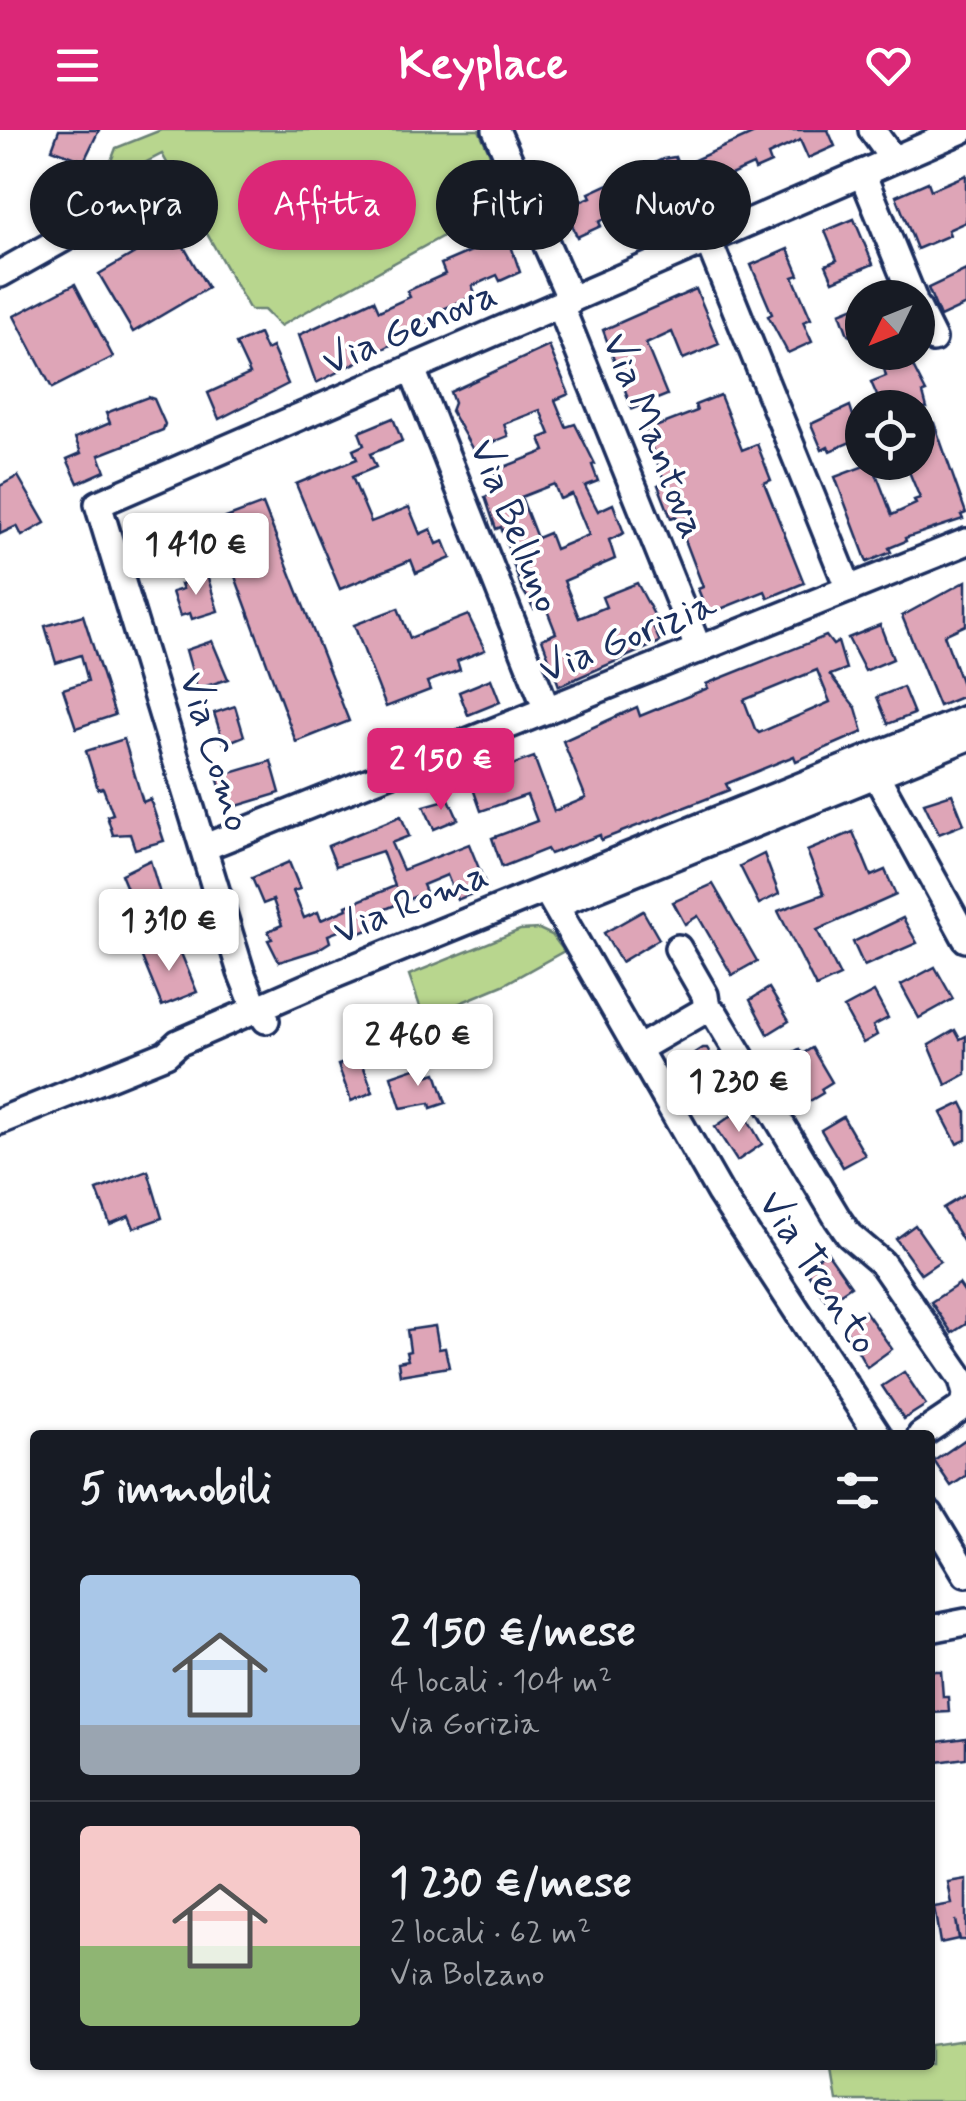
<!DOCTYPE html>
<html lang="it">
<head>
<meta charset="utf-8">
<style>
  :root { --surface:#171b24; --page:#20242c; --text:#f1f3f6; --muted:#9ea1a6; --line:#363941; --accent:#db2777 }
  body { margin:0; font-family:Mynerve,sans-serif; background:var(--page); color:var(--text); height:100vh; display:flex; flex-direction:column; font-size:38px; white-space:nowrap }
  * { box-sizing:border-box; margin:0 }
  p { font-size:32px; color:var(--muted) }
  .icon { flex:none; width:55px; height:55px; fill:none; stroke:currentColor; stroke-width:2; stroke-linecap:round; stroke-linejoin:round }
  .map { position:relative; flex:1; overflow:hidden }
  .details { position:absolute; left:30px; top:1300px; width:905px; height:640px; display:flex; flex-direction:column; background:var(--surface); border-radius:10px; box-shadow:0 2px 8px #0004 }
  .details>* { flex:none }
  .top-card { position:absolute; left:30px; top:30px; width:908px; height:90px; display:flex; gap:20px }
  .needle { width:65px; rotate:227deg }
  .tools { position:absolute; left:845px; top:150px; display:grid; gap:20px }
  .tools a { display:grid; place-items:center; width:90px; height:90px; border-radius:50%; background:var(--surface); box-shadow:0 2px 8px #0004; font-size:50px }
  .price { position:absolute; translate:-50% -85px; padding:0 22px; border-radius:10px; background:#fff; color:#222; font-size:32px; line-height:65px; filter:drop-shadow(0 2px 5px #0008) }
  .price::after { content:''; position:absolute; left:50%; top:60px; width:30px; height:22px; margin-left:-15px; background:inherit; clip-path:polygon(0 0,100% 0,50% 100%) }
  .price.on { background:var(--accent); color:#fff }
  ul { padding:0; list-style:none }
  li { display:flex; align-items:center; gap:30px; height:250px; padding:0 50px }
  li+li { border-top:2px solid var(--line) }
  li span { display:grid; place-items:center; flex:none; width:280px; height:200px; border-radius:10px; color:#555 }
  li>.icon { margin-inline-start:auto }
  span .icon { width:120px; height:120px; fill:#fffc; stroke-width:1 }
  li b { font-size:42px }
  h2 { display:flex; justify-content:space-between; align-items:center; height:120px; padding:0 50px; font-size:42px }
  .pill { padding:0 35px; border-radius:45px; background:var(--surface); box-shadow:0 2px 8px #0004; font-size:35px; line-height:90px }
  .pill.on { background:var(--accent); color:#fff }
  header { display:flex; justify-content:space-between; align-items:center; height:130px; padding:0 50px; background:var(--accent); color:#fff; font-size:45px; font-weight:800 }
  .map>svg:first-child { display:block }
  .green { fill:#b8d68e; stroke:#6a8276; stroke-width:2.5 }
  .building { fill:#dea5b7; stroke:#1b2f5e; stroke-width:2.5; fill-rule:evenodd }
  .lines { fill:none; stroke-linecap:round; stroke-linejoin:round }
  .minor-casing { stroke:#1b2f5e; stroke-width:32 }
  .minor { stroke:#fff; stroke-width:25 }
  .labels { text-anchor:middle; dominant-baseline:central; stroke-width:8; stroke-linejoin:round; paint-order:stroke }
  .street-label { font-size:40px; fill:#1b2f5e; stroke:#fff }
</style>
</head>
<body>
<header><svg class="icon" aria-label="menu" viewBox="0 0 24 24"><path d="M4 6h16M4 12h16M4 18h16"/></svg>Keyplace<svg class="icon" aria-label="heart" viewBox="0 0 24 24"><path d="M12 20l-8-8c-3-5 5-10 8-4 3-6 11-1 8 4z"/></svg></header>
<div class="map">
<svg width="966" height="1971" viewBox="0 0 966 1971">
  <rect width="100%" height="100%" fill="#fff"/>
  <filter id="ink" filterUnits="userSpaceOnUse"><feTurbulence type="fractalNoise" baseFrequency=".01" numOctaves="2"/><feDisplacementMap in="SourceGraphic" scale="20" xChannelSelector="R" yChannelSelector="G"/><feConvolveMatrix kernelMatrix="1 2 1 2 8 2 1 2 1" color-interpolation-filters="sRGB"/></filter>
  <g filter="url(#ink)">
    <g class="green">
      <path d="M161 0H479L510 69 280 196 264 180H250L162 24 102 55 116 18Z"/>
      <path d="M539 799 552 805 564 821 503 855 424 888 409 845 520 800Z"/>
      <path d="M966 1910V1971H837L831 1935H930V1915Z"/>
    </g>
    <g class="building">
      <path d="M59 0H99L84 31 52 19Z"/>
      <path d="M761 0H828L835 16 808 28 800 10 768 25 771 33 755 40 753 35 706 56 702 46 628 77 599 92 601 96 577 107 565 78 591 67 589 63 663 29 675 27 679 37Z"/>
      <path d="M966 45V92L948 100 950 105 917 119 896 66 928 52 931 60Z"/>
      <path d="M854 89 873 134 833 151 826 135 837 130 825 101Z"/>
      <path d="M505 98 520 142 500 151 497 145 472 156 476 165 434 183 438 191 316 253 299 205 374 170 379 181 410 167 407 161 445 144 441 134 485 115 482 107Z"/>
      <path d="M174 100 208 158 133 202 99 144Z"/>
      <path d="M788 119 799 145 793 147 811 189 803 192 812 212 788 223 768 186 772 184 751 135Z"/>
      <path d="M966 140V175L940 187 928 158Z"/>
      <path d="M75 154 113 227 52 258 14 186Z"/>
      <path d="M696 159 719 214 683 229 672 202 646 214 667 265 632 279 603 200Z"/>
      <path d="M862 174V213L848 205 840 183Z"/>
      <path d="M259 204 266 220 272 217 288 254 219 289 208 263 250 244 236 214Z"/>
      <path d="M549 216 569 264 555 270 566 297 575 294 595 334 592 335 598 351 585 356 598 381 613 374 624 403 609 410 615 429 564 451 579 488 606 477 602 467 637 453 659 494 653 496 660 512 559 556 542 509 556 503 545 475 534 479 521 457 501 397 496 399 485 367 499 360 494 341 545 321 540 308 550 304 540 280 504 294 508 306 473 320 451 281 454 273 450 262ZM554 354 560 369 572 364 589 405 555 419 549 403 537 408 521 367Z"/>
      <path d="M907 225 926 262 923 263 927 278H899L897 271 882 277 871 252 886 246 883 235Z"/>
      <path d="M720 265 742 320 757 314 771 350 764 353 804 453 768 468 765 461 708 484 698 459 703 457 676 386 671 388 658 355 665 352 645 301 697 281 695 275Z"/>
      <path d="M148 267 154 269 165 294 163 300 99 325 105 341 78 353 67 329 81 323 75 308 110 293 106 283Z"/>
      <path d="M850 276 860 308 830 321 828 317 822 320 811 294Z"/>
      <path d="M393 288 402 311 370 324 376 337 352 347 371 392 409 377 420 404 431 399 437 414 444 411 451 428 416 443 411 430 340 459 296 354 357 329 353 320 364 315 359 302Z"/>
      <path d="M934 293 966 383 961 385 963 389 905 408 906 411 889 418 891 422 867 432 835 347 872 333 892 385 916 374 914 370 920 368 905 332H918V300Z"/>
      <path d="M18 346 45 393 22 406 17 396 0 404V356Z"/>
      <path d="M263 374 349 591 296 612 215 392Z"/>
      <path d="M188 387 199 421 154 432 145 402 162 400 160 395Z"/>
      <path d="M207 445 218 481 192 489 190 483 180 486 172 462 183 459 181 454Z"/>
      <path d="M966 451V495L944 505 966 565 939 576 902 486Z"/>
      <path d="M398 478 410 508 468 485 485 520 457 531 460 540 427 552 430 560 386 577 354 495Z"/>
      <path d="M83 485 115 585 76 598 63 559 88 551 81 525 56 533 45 496Z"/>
      <path d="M880 495 893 529 865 541 848 508Z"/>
      <path d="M826 506 833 515 838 512 846 539 830 545 856 578 863 602 796 631 794 626 726 654 729 660 601 710 600 705 550 724 547 719 502 737 492 708 537 691 527 665 481 681 470 650 534 627 554 681 586 668 563 611 637 577 640 586 708 558 706 554ZM817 540 830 572 759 603 755 599 744 570Z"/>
      <path d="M212 511 228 549 197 559 186 520Z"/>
      <path d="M491 549 500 572 468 585 459 562Z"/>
      <path d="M903 557 914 584 888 594 877 567Z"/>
      <path d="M235 576 244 606 224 614 214 583Z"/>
      <path d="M124 609 143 672 150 669 164 711 135 719 130 704 113 705 107 686 113 684 103 658 98 659 86 621Z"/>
      <path d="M271 631 280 663 227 679 217 647Z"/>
      <path d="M952 664 964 694 939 704 924 673Z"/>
      <path d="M449 669 458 689 434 699 424 676Z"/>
      <path d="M401 686 409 706 391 713 403 740 469 714 487 758 457 770 447 745 423 755 426 762 381 781 386 793 358 804 354 795 328 805 330 812 317 820 279 832 268 810 272 809 268 801 282 795 273 770 263 774 252 748 289 732 300 759 293 761 304 788 318 782 321 790 347 779 346 776 395 756 382 721 336 736 328 716Z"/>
      <path d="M853 702 871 746 885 740 896 765 817 800 840 846 816 857 778 781 824 764 807 721Z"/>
      <path d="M764 724 779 764 759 774 740 736Z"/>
      <path d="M150 730 166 784 141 793 121 744Z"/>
      <path d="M713 754 757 831 732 845 698 786 685 794 673 772Z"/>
      <path d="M643 781 659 809 621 832 604 803Z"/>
      <path d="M903 788 917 813 864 836 853 812Z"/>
      <path d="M176 811 197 862 162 876 141 825Z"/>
      <path d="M935 837 953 869 919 888 901 855Z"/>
      <path d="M769 858 789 891 768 904 750 870Z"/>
      <path d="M874 862 888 888 873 896 877 905 863 913 844 878Z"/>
      <path d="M955 900 960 909 966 906V944L946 955 929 915Z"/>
      <path d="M703 918H707L726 951 697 969 677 935Z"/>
      <path d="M812 918 832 952 821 959 823 963 808 972 805 967 802 970 781 929 799 919 802 924Z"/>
      <path d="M360 927 373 962 351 971 338 935Z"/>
      <path d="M420 936 423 947 436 943 446 973 431 978 430 973 401 978 391 946Z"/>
      <path d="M962 973 966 981V1010L957 1014 941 983Z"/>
      <path d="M738 981H743L762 1014 737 1031 715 997Z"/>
      <path d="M843 987 865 1025 843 1037 821 1000Z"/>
      <path d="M148 1041 162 1088 134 1098 129 1086 110 1094 97 1060Z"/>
      <path d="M966 1064V1116L943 1078Z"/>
      <path d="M915 1095 940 1131 921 1144 896 1109Z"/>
      <path d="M827 1122 851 1156 827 1172 804 1137Z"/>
      <path d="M959 1154 966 1164V1194L952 1203 931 1172Z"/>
      <path d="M865 1181 892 1219 867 1237 844 1196Z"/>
      <path d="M435 1196 439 1219 445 1218 449 1237 400 1245 398 1232 408 1230 406 1222 410 1221 407 1200Z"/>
      <path d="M904 1242 926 1275 904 1289 882 1256Z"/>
      <path d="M966 1309V1346L951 1356 934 1331Z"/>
      <path d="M930 1541H941L943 1567H948L949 1582 930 1583Z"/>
      <path d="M966 1608V1628L930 1633V1613Z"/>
      <path d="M966 1749V1810H959L955 1790 958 1809 940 1813 934 1777 952 1774 948 1752Z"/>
    </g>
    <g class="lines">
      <defs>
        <g id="minor">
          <path d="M496 0 571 170"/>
          <path d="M872 0 893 29"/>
          <path d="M862 43 913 168"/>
          <path d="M708 110 849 459"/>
          <path d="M0 144 157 56"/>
          <path d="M560 175 699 520"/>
          <path d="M918 179 933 209"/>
          <path d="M412 239 547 580"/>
          <path d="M870 634 966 809"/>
          <path d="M205 717 966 412"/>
          <path d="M548 763 720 1063 878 1305"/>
          <path d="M557 774 966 608"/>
          <path d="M678 818 705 865 707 879"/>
          <path d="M266 890 253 872 241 842 98 374 962 0"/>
          <path d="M638 919 707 879 715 884 838 1089 849 1105 882 1133 962 1249 966 1264"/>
          <path d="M0 991 166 924 178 913 332 846 966 589"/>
          <path d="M921 1305 961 1278 966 1268"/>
          <path d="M930 1384 966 1444"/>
          <path d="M930 1499 966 1492"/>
        </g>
      </defs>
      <use href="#minor" class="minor-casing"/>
      <use href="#minor" class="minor"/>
    </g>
  </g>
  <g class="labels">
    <g class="street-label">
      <text transform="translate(410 199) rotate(-23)">Via Genova</text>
      <text transform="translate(653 306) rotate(68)">Via Mantova</text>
      <text transform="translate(514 396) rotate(68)">Via Belluno</text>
      <text transform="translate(628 508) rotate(-22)">Via Gorizia</text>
      <text transform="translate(214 622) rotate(73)">Via Como</text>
      <text transform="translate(411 774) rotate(-22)">Via Roma</text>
      <text transform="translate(817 1143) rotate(57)">Via Trento</text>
    </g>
  </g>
</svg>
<div class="tools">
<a><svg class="needle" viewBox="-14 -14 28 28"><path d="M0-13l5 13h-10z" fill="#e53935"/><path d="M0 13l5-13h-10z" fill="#9ea1a6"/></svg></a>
<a><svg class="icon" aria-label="locate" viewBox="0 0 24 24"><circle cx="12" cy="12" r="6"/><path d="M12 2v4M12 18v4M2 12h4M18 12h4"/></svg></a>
</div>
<b class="price" style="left:196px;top:468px">1 410 €</b>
<b class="price on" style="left:441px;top:683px">2 150 €</b>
<b class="price" style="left:169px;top:844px">1 310 €</b>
<b class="price" style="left:418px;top:959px">2 460 €</b>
<b class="price" style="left:739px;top:1005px">1 230 €</b>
<div class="top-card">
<a class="pill">Compra</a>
<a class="pill on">Affitta</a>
<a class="pill">Filtri</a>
<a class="pill">Nuovo</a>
</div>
<section class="details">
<h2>5 immobili<svg class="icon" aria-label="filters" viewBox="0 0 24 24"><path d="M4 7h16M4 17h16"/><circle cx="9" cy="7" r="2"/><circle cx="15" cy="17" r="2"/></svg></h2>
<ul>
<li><span style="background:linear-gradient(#a9c7e8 75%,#9aa5b1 0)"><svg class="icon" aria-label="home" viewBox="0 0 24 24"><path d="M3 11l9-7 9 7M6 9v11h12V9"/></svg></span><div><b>2 150 €/mese</b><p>4 locali · 104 m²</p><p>Via Gorizia</p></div></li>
<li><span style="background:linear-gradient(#f6c9c9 60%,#8fb573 0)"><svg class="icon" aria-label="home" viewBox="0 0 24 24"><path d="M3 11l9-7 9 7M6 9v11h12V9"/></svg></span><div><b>1 230 €/mese</b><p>2 locali · 62 m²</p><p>Via Bolzano</p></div></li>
</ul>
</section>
</div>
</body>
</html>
